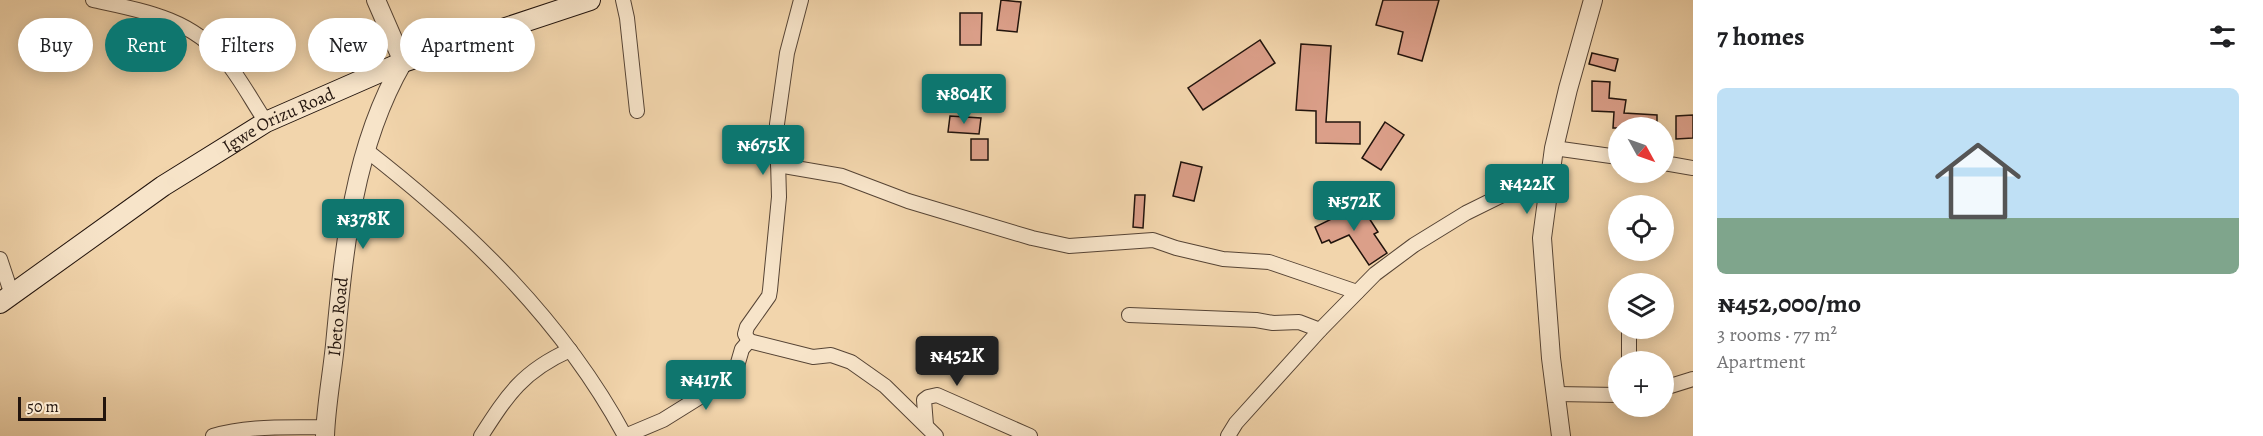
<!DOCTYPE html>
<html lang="en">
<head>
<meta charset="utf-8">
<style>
  :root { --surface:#fff; --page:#f6f6f6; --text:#202124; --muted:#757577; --accent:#0f766e }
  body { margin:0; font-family:Alegreya,serif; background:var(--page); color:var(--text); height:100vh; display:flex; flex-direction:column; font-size:22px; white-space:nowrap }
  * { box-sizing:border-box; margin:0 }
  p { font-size:20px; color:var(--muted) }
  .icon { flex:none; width:33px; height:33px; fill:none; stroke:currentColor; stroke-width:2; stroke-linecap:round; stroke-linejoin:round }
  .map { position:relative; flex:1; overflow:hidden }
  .drawer { display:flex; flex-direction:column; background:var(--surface); width:570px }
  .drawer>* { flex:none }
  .hud { position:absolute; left:18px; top:18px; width:570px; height:54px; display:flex; gap:12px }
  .needle { width:39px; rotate:130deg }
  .fabs { position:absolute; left:1608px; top:117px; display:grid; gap:12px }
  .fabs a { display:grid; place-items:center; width:66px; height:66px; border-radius:50%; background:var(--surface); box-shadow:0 3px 15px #0003; font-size:30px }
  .scale { position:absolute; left:18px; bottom:15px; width:88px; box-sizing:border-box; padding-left:6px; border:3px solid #22140d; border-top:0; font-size:16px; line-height:21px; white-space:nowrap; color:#22140d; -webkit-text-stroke:4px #f7e4c9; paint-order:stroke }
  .price { position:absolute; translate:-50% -51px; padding:0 14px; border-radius:6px; background:var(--accent); color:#fff; font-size:20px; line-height:39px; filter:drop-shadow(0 2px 3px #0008) }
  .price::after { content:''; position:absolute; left:50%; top:36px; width:18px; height:14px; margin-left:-9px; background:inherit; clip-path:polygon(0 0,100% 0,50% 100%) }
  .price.current { background:#222; color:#fff }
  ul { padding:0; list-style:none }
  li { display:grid; align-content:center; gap:12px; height:318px; padding:0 24px }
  li span { display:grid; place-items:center; height:186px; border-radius:9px; color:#555 }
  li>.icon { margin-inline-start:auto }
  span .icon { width:108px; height:108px; fill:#fffc; stroke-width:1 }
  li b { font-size:26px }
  h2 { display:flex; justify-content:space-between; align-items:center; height:72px; padding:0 24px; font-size:26px }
  .pill { padding:0 21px; border-radius:27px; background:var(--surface); box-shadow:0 3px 15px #0003; font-size:21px; line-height:54px }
  .pill.current { background:var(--accent); color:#fff }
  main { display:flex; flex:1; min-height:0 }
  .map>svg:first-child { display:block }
  .building { fill:#db9f89; stroke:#22140d; stroke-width:1.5 }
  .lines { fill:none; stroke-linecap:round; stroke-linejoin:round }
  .minor-casing { stroke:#564435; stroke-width:16 }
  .tertiary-casing { stroke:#564435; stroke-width:20 }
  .secondary-casing { stroke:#22140d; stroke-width:22 }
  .minor { stroke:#f7e4c9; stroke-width:14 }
  .tertiary { stroke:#f7e4c9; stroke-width:18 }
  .secondary { stroke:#f7e4c9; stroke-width:20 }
  .labels { text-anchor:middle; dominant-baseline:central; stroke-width:4.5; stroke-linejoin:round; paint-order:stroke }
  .street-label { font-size:18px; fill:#22140d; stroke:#f7e4c9 }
</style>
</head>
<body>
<main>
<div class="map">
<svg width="1693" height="436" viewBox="0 0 1693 436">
  <rect width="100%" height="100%" fill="#f2d5ac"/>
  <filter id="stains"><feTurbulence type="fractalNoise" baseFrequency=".00333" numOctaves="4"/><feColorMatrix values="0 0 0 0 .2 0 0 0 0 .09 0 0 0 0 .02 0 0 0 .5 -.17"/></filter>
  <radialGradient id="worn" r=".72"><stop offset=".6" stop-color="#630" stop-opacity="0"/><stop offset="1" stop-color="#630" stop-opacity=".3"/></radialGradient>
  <g class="building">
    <path d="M1001 0 1021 2 1017 32 997 30Z"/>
    <path d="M1383 0H1439L1422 61 1398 54 1403 32 1376 25Z"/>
    <path d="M960 13H982L981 45H960Z"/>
    <path d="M1260 40 1275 63 1203 110 1188 88Z"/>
    <path d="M1301 44 1331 46 1326 122H1360V144L1316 143V111L1296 110Z"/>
    <path d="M1592 53 1618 59 1615 71 1589 64Z"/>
    <path d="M1592 81 1610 82 1609 98 1626 100 1624 113 1657 115V128H1613L1614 112 1592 111Z"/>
    <path d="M1693 115V138L1676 139V116Z"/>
    <path d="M950 116 981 118 979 134 948 132Z"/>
    <path d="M1385 122 1404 135 1381 170 1362 158Z"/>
    <rect x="971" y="139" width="17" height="21"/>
    <path d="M1181 162 1202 167 1194 201 1173 196Z"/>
    <path d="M1135 195H1145L1143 228 1133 227Z"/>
    <path d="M1358 201 1378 232 1374 234 1387 253 1369 265 1349 235 1331 243 1329 240 1322 243 1315 227 1352 209 1351 207Z"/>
  </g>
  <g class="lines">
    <defs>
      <g id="minor">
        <path d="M93 0C144 11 190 18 225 60 240 78 252 101 266 122"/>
        <path d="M623 0 627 18 637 111"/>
        <path d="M1554 148 1618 157"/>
        <path d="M366 150C469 230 563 321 625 436"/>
        <path d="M1664 163 1693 168"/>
        <path d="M778 165 842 176 908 201 1032 238 1069 246 1153 240 1176 248 1223 259 1269 262 1357 292"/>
        <path d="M0 259 12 295"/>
        <path d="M1129 315 1256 320 1273 323 1299 322 1320 330"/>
        <path d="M749 341 745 334 747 327 769 296 770 290 779 197 777 124 787 53 801 0"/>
        <path d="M749 341 813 357 831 355 851 362 885 386 936 436"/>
        <path d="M1629 362V328"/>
        <path d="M1664 388 1693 379"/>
        <path d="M1556 394 1618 395"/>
        <path d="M926 425 924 400 928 397 937 395 1030 436"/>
        <path d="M213 436C248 425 289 428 326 427"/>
        <path d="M481 436C508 394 523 371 570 350"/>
        <path d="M625 436 663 420 724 382 735 373 742 349 749 341"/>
        <path d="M1228 436 1236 423 1320 330 1375 274 1414 245 1466 213 1551 171"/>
      </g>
      <g id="tertiary">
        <path id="s1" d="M325 436C326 406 332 375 335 345 344 249 353 148 403 62L376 0"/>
        <path d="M1561 436 1551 358 1542 238 1554 148 1568 89 1593 0"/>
      </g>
      <g id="secondary">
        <path id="s2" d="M0 303 163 186 266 122 403 62 590 0"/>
      </g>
    </defs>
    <use href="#minor" class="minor-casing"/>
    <use href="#tertiary" class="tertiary-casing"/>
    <use href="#secondary" class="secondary-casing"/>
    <use href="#minor" class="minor"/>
    <use href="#tertiary" class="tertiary"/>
    <use href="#secondary" class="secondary"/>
  </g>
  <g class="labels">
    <g class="street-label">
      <text stroke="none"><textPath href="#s2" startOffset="334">Igwe Orizu Road</textPath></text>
      <text stroke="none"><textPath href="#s1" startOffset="120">Ibeto Road</textPath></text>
    </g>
  </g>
  <rect width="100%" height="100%" filter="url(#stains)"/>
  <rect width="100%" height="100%" fill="url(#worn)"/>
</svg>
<div class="fabs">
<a><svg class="needle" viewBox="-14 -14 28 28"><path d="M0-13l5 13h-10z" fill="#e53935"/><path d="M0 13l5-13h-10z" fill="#757577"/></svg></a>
<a><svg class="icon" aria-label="locate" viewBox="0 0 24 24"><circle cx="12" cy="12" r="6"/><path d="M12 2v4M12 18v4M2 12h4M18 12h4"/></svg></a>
<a><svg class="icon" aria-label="layers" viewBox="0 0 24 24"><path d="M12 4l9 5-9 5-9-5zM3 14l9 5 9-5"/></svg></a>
<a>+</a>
</div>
<div class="scale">50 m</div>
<b class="price" style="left:964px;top:125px">₦804K</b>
<b class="price" style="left:763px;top:176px">₦675K</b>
<b class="price" style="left:1527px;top:215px">₦422K</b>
<b class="price" style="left:1354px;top:232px">₦572K</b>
<b class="price" style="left:363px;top:250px">₦378K</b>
<b class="price current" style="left:957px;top:387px">₦452K</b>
<b class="price" style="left:706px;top:411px">₦417K</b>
<div class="hud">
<a class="pill">Buy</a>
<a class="pill current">Rent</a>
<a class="pill">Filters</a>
<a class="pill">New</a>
<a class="pill">Apartment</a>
</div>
</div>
<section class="drawer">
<h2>7 homes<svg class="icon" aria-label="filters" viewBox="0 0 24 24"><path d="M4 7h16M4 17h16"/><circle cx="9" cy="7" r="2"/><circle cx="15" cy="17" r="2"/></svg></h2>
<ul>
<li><span style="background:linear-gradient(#bfe0f5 70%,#7fa58c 0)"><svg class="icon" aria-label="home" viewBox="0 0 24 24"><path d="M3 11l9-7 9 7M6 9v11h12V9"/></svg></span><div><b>₦452,000/mo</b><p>3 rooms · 77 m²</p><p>Apartment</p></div></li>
</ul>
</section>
</main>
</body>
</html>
